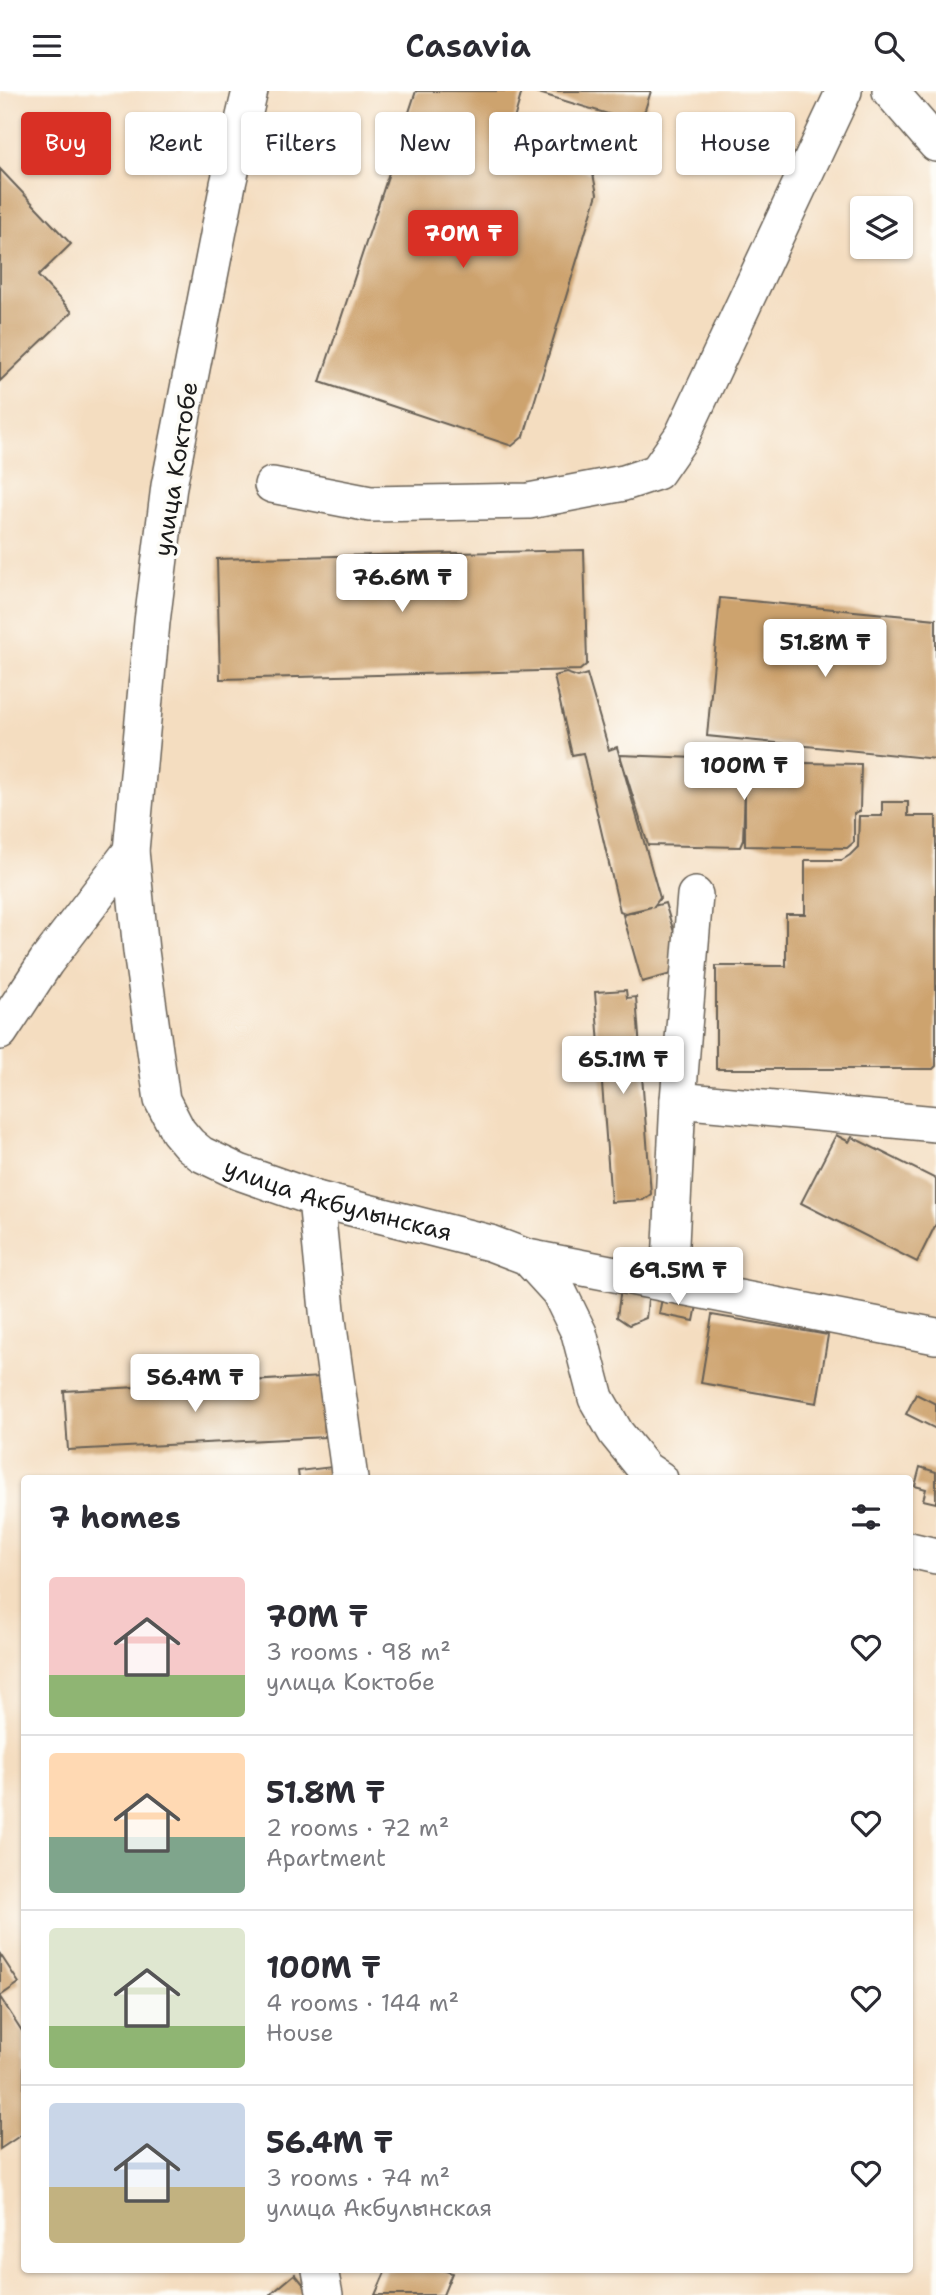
<!DOCTYPE html>
<html lang="en">
<head>
<meta charset="utf-8">
<style>
  :root { --surface:#fff; --page:#f2f2f3; --text:#2b2b33; --muted:#7c7c81; --line:#e1e1e2; --accent:#d93025 }
  body { margin:0; font-family:"Shantell Sans",sans-serif; background:var(--page); color:var(--text); height:100vh; display:flex; flex-direction:column; font-size:26px; white-space:nowrap }
  * { box-sizing:border-box; margin:0 }
  p { font-size:23px; color:var(--muted) }
  .icon { flex:none; width:38px; height:38px; fill:none; stroke:currentColor; stroke-width:2; stroke-linecap:round; stroke-linejoin:round }
  .map { position:relative; flex:1; overflow:hidden }
  .panel { position:absolute; left:21px; top:1384px; width:892px; height:798px; display:flex; flex-direction:column; background:var(--surface); border-radius:7px; box-shadow:0 2px 5px #0004 }
  .panel>* { flex:none }
  .top-card { position:absolute; left:21px; top:21px; width:894px; height:63px; display:flex; gap:14px }
  .buttons { position:absolute; left:850px; top:105px; display:grid; gap:14px }
  .buttons a { display:grid; place-items:center; width:63px; height:63px; border-radius:7px; background:var(--surface); box-shadow:0 2px 5px #0004; font-size:35px }
  .price { position:absolute; translate:-50% -60px; padding:0 16px; border-radius:7px; background:#fff; color:#222; font-size:23px; line-height:46px; filter:drop-shadow(0 2px 4px #0008) }
  .price::after { content:''; position:absolute; left:50%; top:42px; width:21px; height:16px; margin-left:-10px; background:inherit; clip-path:polygon(0 0,100% 0,50% 100%) }
  .price.on { background:var(--accent); color:#fff }
  ul { padding:0; list-style:none }
  li { display:flex; align-items:center; gap:21px; height:175px; padding:0 28px }
  li+li { border-top:2px solid var(--line) }
  li span { display:grid; place-items:center; flex:none; width:196px; height:140px; border-radius:7px; color:#555 }
  li>.icon { margin-inline-start:auto }
  span .icon { width:84px; height:84px; fill:#fffc; stroke-width:1 }
  li b { font-size:30px }
  h2 { display:flex; justify-content:space-between; align-items:center; height:84px; padding:0 28px; font-size:30px }
  .pill { padding:0 24px; border-radius:7px; background:var(--surface); box-shadow:0 2px 5px #0004; font-size:24px; line-height:63px }
  .pill.on { background:var(--accent); color:#fff }
  header { display:flex; justify-content:space-between; align-items:center; height:91px; padding:0 28px; background:var(--surface); font-size:32px; font-weight:600 }
  .map>svg:first-child { display:block }
  .building { fill:#cda36e }
  .lines { fill:none; stroke-linecap:round; stroke-linejoin:round }
  .minor-casing { stroke:#686055; stroke-width:38 }
  .minor { stroke:#fff; stroke-width:35 }
  .labels { text-anchor:middle; dominant-baseline:central; stroke-width:7; stroke-linejoin:round; paint-order:stroke }
  .street-label { font-size:24px; fill:#1c1c1c; stroke:#fdfcf7 }
</style>
</head>
<body>
<header><svg class="icon" aria-label="menu" viewBox="0 0 24 24"><path d="M4 6h16M4 12h16M4 18h16"/></svg>Casavia<svg class="icon" aria-label="search" viewBox="0 0 24 24"><circle cx="10" cy="10" r="6"/><path d="M15 15l6 6"/></svg></header>
<div class="map">
<svg width="936" height="2204" viewBox="0 0 936 2204">
  <rect width="100%" height="100%" fill="#fdfcf7"/>
  <filter id="ink" filterUnits="userSpaceOnUse"><feTurbulence type="fractalNoise" baseFrequency=".0143" numOctaves="2"/><feDisplacementMap in="SourceGraphic" scale="14" xChannelSelector="R" yChannelSelector="G"/><feConvolveMatrix kernelMatrix="1 2 1 2 8 2 1 2 1" color-interpolation-filters="sRGB"/></filter>
  <filter id="wash" filterUnits="userSpaceOnUse"><feTurbulence type="fractalNoise" baseFrequency=".00686" numOctaves="4" result="noise"/><feDisplacementMap in="SourceGraphic" scale="28" xChannelSelector="R" yChannelSelector="G"/><feGaussianBlur stdDeviation="1.57" result="paint"/><feColorMatrix in="noise" values="0 0 0 0 0 0 0 0 0 0 0 0 0 0 0 0 0 1.4 0 .05"/><feComposite in="paint" operator="in"/></filter>
  <g filter="url(#wash)">
    <rect width="100%" height="100%" fill="#f4ddc0"/>
    <g id="blocks">
      <g class="building">
        <path d="M416 0H522L506 57 593 83 597 103 524 345 512 355 320 291Z"/>
        <path d="M532 0H651L645 19 631 30Z"/>
        <path d="M0 78 71 153 38 185 72 221 0 290Z"/>
        <path d="M584 459 587 573 580 579 220 588 217 468Z"/>
        <path d="M720 507 936 528V668L707 645Z"/>
        <path d="M566 582 578 586 587 583 609 659 617 656 660 807 654 815 665 812 684 874 682 880 642 891 623 824 651 816 625 822 620 820 583 662 572 664 554 585Z"/>
        <path d="M620 664 746 669V671L861 673 860 720 854 722V751L847 757 745 755V695L743 749 740 756 648 754Z"/>
        <path d="M882 711H908V725H936V975L933 978H716V875H786V823H805V769H842L850 764 858 756 859 725H882Z"/>
        <path d="M626 899 627 907 636 906 651 1103 643 1109 611 1111 595 901Z"/>
        <path d="M836 1044 849 1051 852 1046 936 1088V1133L917 1171 801 1112Z"/>
        <path d="M621 1197 649 1200 646 1227 629 1234 617 1226Z"/>
        <path d="M663 1202 698 1209 694 1230 659 1223Z"/>
        <path d="M712 1224 828 1244 817 1312 701 1292Z"/>
        <path d="M322 1286 325 1346 68 1359 64 1300Z"/>
        <path d="M916 1303 936 1313V1338L906 1323Z"/>
        <path d="M340 1375 341 1388H299L298 1380Z"/>
        <path d="M920 1376 936 1381V1412L923 1409 926 1398 915 1395Z"/>
        <path d="M0 1863 19 1892 0 1905Z"/>
        <path d="M0 1906 24 1943V2042L0 2058Z"/>
        <path d="M386 2179H443L452 2182 443 2204H375Z"/>
        <path d="M295 2183 312 2204H270Z"/>
      </g>
    </g>
  </g>
  <g filter="url(#ink)">
    <use href="#blocks" fill-opacity="0" stroke="#686055" stroke-width="2"/>
    <g class="lines">
      <defs>
        <g id="minor">
          <path id="s1" d="M250 0 228 93 169 395 152 531 131 760 141 860 162 1009 178 1040 189 1053 201 1063 239 1081 316 1108 490 1152 527 1166 559 1201 579 1242 596 1307 616 1342 645 1378 660 1388"/>
          <path d="M890 0 936 53"/>
          <path d="M272 394 370 413 529 410 624 392 657 381 682 345 844 0"/>
          <path d="M0 941 46 871 131 760"/>
          <path d="M678 1009 936 1033"/>
          <path d="M316 1108 328 1229 350 1388"/>
          <path d="M527 1166 936 1245"/>
          <path d="M669 1194 678 1009 695 804"/>
          <path d="M910 1459 936 1465"/>
          <path d="M320 2179 325 2204"/>
        </g>
      </defs>
      <use href="#minor" class="minor-casing"/>
      <use href="#minor" class="minor"/>
    </g>
  </g>
  <g class="labels">
    <g class="street-label">
      <text transform="translate(176 378) rotate(-81)">улица Коктобе</text>
      <text stroke="none"><textPath href="#s1" startOffset="1234">улица Акбулынская</textPath></text>
    </g>
  </g>
</svg>
<div class="buttons">
<a><svg class="icon" aria-label="layers" viewBox="0 0 24 24"><path d="M12 4l9 5-9 5-9-5zM3 14l9 5 9-5"/></svg></a>
</div>
<b class="price on" style="left:463px;top:179px">70M ₸</b>
<b class="price" style="left:402px;top:523px">76.6M ₸</b>
<b class="price" style="left:825px;top:588px">51.8M ₸</b>
<b class="price" style="left:744px;top:711px">100M ₸</b>
<b class="price" style="left:623px;top:1005px">65.1M ₸</b>
<b class="price" style="left:678px;top:1216px">69.5M ₸</b>
<b class="price" style="left:195px;top:1323px">56.4M ₸</b>
<div class="top-card">
<a class="pill on">Buy</a>
<a class="pill">Rent</a>
<a class="pill">Filters</a>
<a class="pill">New</a>
<a class="pill">Apartment</a>
<a class="pill">House</a>
</div>
<section class="panel">
<h2>7 homes<svg class="icon" aria-label="filters" viewBox="0 0 24 24"><path d="M4 7h16M4 17h16"/><circle cx="9" cy="7" r="2"/><circle cx="15" cy="17" r="2"/></svg></h2>
<ul>
<li><span style="background:linear-gradient(#f6c9c9 70%,#8fb573 0)"><svg class="icon" aria-label="home" viewBox="0 0 24 24"><path d="M3 11l9-7 9 7M6 9v11h12V9"/></svg></span><div><b>70M ₸</b><p>3 rooms · 98 m²</p><p>улица Коктобе</p></div><svg class="icon" aria-label="heart" viewBox="0 0 24 24"><path d="M12 20l-8-8c-3-5 5-10 8-4 3-6 11-1 8 4z"/></svg></li>
<li><span style="background:linear-gradient(#ffd9b3 60%,#7fa58c 0)"><svg class="icon" aria-label="home" viewBox="0 0 24 24"><path d="M3 11l9-7 9 7M6 9v11h12V9"/></svg></span><div><b>51.8M ₸</b><p>2 rooms · 72 m²</p><p>Apartment</p></div><svg class="icon" aria-label="heart" viewBox="0 0 24 24"><path d="M12 20l-8-8c-3-5 5-10 8-4 3-6 11-1 8 4z"/></svg></li>
<li><span style="background:linear-gradient(#dfe7d0 70%,#8fb573 0)"><svg class="icon" aria-label="home" viewBox="0 0 24 24"><path d="M3 11l9-7 9 7M6 9v11h12V9"/></svg></span><div><b>100M ₸</b><p>4 rooms · 144 m²</p><p>House</p></div><svg class="icon" aria-label="heart" viewBox="0 0 24 24"><path d="M12 20l-8-8c-3-5 5-10 8-4 3-6 11-1 8 4z"/></svg></li>
<li><span style="background:linear-gradient(#c9d6e8 60%,#c2b280 0)"><svg class="icon" aria-label="home" viewBox="0 0 24 24"><path d="M3 11l9-7 9 7M6 9v11h12V9"/></svg></span><div><b>56.4M ₸</b><p>3 rooms · 74 m²</p><p>улица Акбулынская</p></div><svg class="icon" aria-label="heart" viewBox="0 0 24 24"><path d="M12 20l-8-8c-3-5 5-10 8-4 3-6 11-1 8 4z"/></svg></li>
</ul>
</section>
</div>
</body>
</html>
